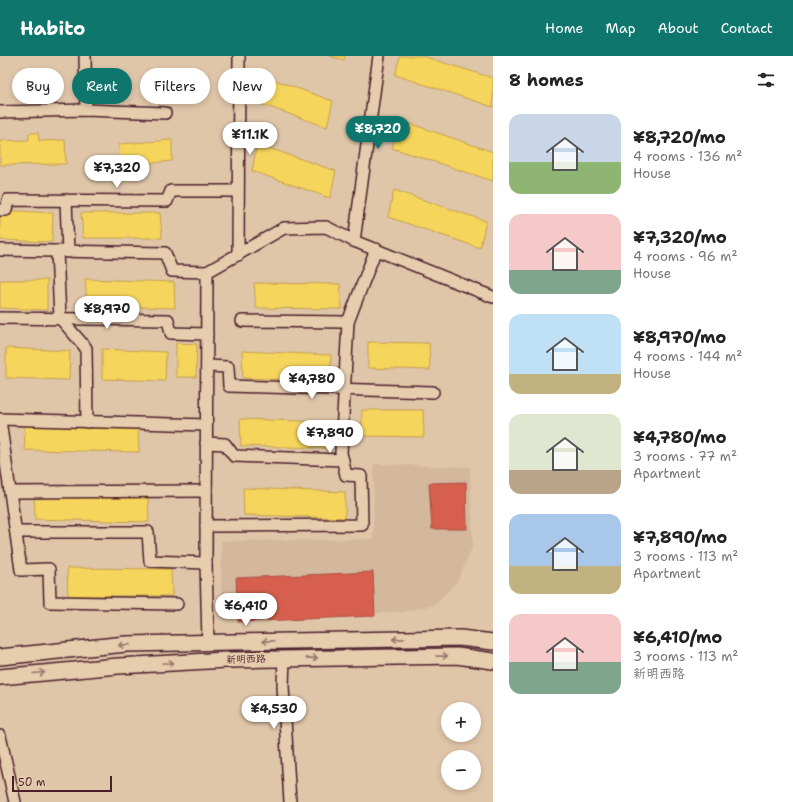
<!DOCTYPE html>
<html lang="en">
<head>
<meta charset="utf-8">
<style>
  :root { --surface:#fff; --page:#f2f2f2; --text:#222; --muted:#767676; --accent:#0f766e }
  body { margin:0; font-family:"Shantell Sans","LXGW WenKai TC",sans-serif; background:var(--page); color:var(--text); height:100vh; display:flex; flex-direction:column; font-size:15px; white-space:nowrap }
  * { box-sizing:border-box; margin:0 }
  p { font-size:13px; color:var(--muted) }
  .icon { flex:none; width:22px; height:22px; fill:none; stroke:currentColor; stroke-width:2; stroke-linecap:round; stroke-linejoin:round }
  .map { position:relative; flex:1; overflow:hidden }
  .panel { display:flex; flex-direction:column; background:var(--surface); width:300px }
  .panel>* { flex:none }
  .guide { position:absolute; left:12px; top:12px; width:380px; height:36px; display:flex; gap:8px }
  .buttons { position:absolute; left:441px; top:646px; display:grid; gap:8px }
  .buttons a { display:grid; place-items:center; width:40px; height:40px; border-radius:50%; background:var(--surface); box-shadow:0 2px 6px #0003; font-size:20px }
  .scale { position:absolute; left:12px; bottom:10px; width:100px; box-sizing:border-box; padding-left:4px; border:2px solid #4a1f2b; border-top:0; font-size:11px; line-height:14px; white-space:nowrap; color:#4a1f2b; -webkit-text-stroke:3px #e6cdae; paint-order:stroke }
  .price { position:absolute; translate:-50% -34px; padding:0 9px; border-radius:14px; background:#fff; color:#222; font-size:13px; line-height:26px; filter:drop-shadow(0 1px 2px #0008) }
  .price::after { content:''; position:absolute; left:50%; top:24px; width:12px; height:9px; margin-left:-6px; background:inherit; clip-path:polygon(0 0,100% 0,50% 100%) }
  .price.current { background:var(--accent); color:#fff }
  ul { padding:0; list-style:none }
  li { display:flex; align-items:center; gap:12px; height:100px; padding:0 16px }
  li span { display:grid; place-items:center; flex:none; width:112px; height:80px; border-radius:12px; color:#555 }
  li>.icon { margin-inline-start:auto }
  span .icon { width:48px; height:48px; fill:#fffc; stroke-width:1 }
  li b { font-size:17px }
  h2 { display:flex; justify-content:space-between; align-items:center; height:48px; padding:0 16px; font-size:17px }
  .tag { padding:0 14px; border-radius:18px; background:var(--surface); box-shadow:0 2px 6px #0003; font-size:14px; line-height:36px }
  .tag.current { background:var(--accent); color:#fff }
  header { display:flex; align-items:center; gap:24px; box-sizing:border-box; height:56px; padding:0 20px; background:var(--accent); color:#fff }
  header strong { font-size:19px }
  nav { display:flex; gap:22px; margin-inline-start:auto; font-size:14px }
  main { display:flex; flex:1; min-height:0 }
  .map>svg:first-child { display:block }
  .built { fill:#d3b89e }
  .homes { fill:#f6d55c; stroke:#c29e4d }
  .shops { fill:#d6604d; stroke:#ac4c43 }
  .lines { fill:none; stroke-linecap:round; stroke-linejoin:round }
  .street-casing { stroke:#4a1f2b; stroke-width:14 }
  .secondary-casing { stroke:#4a1f2b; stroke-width:18 }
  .street { stroke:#e6cdae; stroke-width:11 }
  .secondary { stroke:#e6cdae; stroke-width:15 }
  .oneway { stroke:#98766c }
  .labels { text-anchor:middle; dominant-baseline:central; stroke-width:4; stroke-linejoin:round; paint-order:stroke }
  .street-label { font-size:10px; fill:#4a1f2b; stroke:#e6cdae }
</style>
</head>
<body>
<header>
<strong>Habito</strong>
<nav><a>Home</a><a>Map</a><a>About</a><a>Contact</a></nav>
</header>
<main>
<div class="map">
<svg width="493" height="746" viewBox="0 0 493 746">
  <rect width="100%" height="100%" fill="#e0c6a9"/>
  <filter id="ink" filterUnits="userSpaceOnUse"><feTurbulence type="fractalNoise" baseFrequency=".025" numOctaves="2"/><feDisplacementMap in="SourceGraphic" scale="8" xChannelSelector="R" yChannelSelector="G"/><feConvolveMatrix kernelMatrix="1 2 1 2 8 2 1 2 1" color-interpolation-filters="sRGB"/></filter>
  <g filter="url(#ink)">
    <path class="built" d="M374 408 470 411 473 490 458 524 435 549 403 556 221 562V485L373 483Z"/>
    <g class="homes">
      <path d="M330 0H345L344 4Z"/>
      <path d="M400 0H422L493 22V51L395 19Z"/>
      <path d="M255 17 333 45 327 71 249 44Z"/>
      <path d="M400 64 493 96V125L392 92Z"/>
      <path d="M29 77H38L39 85 65 84 66 108 0 109V85L29 84Z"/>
      <path d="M172 84V105L120 110 119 88Z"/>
      <path d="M257 88 336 115 330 142 252 115Z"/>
      <path d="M394 134 486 165 480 192 388 161Z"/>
      <path d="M0 154 53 157 52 186 0 184Z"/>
      <path d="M81 157H160L162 182H83Z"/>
      <path d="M85 223 174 226 175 252 87 249Z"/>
      <path d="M0 224H47V254L0 252Z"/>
      <path d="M254 227 340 228 342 253 256 252Z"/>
      <path d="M368 286 429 287 430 314 368 312Z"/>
      <path d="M176 287 197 288 196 321H176Z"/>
      <path d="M6 292 70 295 69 324 6 322Z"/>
      <path d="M102 293 166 296 165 325 102 323Z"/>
      <path d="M242 295 331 299V325L243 322Z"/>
      <path d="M362 354H423L424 381 362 380Z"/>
      <path d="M240 363 329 366V392L241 390Z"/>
      <path d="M24 367 138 370 139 396 25 394Z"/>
      <path d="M243 432 345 436V462L244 459Z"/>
      <path d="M34 437 148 440 149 466 35 463Z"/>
      <path d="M67 512 171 513 172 540H68Z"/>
    </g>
    <g class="shops">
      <path d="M466 426 467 473H432L429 427Z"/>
      <path d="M373 516 375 560 238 566 236 522Z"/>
    </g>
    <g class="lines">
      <defs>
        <g id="street">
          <path d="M85 0 86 54"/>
          <path d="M0 56 86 54 165 57"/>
          <path d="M66 144 68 196"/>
          <path d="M0 154H6L8 144 167 145 171 135H238"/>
          <path d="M354 185 379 0"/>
          <path d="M0 194 165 197 172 215 207 216"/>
          <path d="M57 195 60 262 86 292 87 366"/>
          <path d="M238 199 239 0"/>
          <path d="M0 262 168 264 171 277 207 278"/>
          <path d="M242 265 348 266"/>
          <path d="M207 310 228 311 229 330 433 336"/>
          <path d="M0 363 206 369"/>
          <path d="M0 364 21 514 49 513 50 546 177 548"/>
          <path d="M206 387 225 388 234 400 343 404"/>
          <path d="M10 436 206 435"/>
          <path d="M206 470 362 469 361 420 346 419 341 397 348 266 376 193"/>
          <path d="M16 476H148L150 505 206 507"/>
          <path d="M208 586 206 507 207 216 284 172 326 171 354 185 493 241"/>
          <path d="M284 602 283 630 290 746"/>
          <path d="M0 680 15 746"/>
        </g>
        <g id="secondary">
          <path d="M0 601 126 588 460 582 493 586"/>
          <path d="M0 621 118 610 226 604 457 600 493 605"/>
        </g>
      </defs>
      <use href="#street" class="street-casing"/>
      <use href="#secondary" class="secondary-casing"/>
      <use href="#street" class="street"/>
      <use href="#secondary" class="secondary"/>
    </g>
    <defs><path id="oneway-shaft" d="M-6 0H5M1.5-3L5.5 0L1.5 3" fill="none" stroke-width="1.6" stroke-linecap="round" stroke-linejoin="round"/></defs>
    <g class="oneway">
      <use href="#oneway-shaft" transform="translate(398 583) rotate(179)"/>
      <use href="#oneway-shaft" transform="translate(268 585) rotate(179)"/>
      <use href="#oneway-shaft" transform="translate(124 589) rotate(176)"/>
      <use href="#oneway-shaft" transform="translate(442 600) rotate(-1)"/>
      <use href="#oneway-shaft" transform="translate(312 602) rotate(-1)"/>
      <use href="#oneway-shaft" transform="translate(168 607) rotate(-3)"/>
      <use href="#oneway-shaft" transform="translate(39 617) rotate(-5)"/>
    </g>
  </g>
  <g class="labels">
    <g class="street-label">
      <text transform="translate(246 603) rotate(-2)">新明西路</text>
    </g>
  </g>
</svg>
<div class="buttons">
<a>+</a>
<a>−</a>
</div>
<div class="scale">50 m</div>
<b class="price current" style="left:378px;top:94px">¥8,720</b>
<b class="price" style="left:250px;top:100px">¥11.1K</b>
<b class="price" style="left:117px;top:133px">¥7,320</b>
<b class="price" style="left:107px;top:274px">¥8,970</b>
<b class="price" style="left:312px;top:344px">¥4,780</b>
<b class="price" style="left:330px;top:398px">¥7,890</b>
<b class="price" style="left:246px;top:571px">¥6,410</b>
<b class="price" style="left:274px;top:674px">¥4,530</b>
<div class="guide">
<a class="tag">Buy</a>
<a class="tag current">Rent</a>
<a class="tag">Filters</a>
<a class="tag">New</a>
</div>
</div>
<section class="panel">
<h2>8 homes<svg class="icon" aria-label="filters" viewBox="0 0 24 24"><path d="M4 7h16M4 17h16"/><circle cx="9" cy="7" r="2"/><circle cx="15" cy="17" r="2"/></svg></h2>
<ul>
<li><span style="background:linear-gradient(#c9d6e8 60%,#8fb573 0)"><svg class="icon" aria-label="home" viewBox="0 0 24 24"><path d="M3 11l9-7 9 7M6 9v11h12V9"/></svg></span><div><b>¥8,720/mo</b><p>4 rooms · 136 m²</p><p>House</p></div></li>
<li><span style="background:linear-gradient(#f6c9c9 70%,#7fa58c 0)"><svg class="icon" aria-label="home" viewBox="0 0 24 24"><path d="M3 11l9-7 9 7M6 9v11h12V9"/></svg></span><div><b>¥7,320/mo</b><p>4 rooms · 96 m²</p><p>House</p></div></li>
<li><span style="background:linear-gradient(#bfe0f5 75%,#c2b280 0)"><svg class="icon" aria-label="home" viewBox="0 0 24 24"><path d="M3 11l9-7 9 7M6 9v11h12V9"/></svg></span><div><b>¥8,970/mo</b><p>4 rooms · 144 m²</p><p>House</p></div></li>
<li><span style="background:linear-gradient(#dfe7d0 70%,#b9a48a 0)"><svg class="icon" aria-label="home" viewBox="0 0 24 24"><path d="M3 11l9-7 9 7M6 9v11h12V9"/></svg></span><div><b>¥4,780/mo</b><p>3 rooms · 77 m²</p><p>Apartment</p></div></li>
<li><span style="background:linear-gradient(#a9c7e8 65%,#c2b280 0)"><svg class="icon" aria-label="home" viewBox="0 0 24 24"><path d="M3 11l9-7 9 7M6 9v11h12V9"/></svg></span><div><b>¥7,890/mo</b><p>3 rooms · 113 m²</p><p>Apartment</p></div></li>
<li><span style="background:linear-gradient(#f6c9c9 60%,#7fa58c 0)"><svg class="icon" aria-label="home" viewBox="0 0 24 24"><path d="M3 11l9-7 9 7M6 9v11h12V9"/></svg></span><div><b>¥6,410/mo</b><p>3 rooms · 113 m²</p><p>新明西路</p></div></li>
</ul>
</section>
</main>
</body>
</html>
